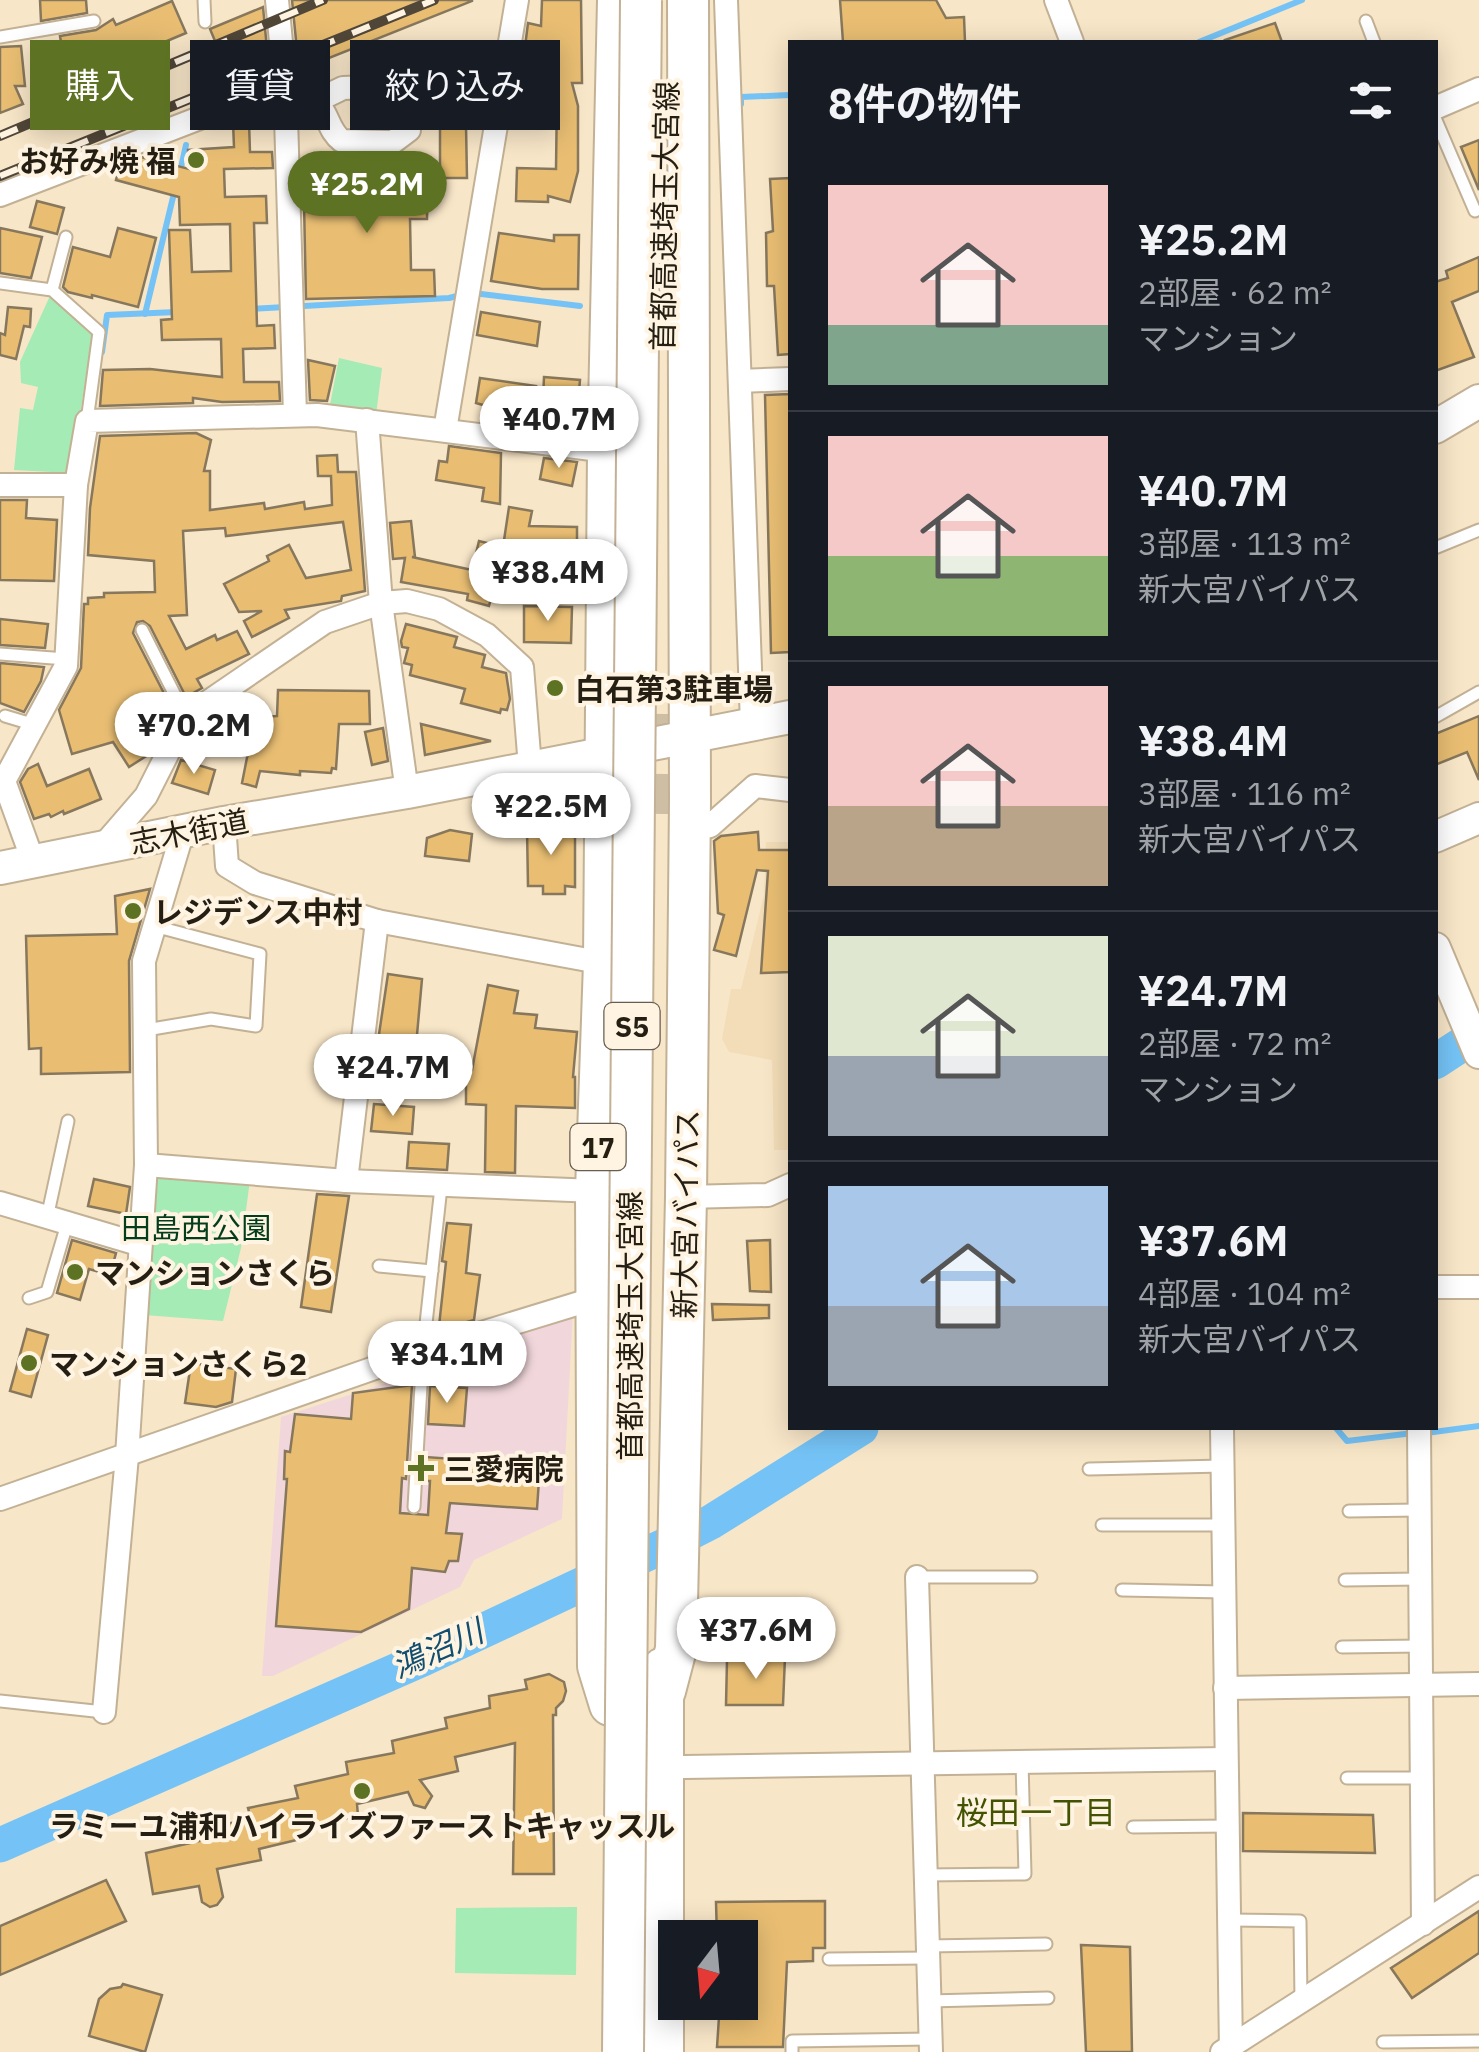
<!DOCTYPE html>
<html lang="ja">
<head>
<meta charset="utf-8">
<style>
  :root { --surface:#171b24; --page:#20242c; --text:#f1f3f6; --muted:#9ea1a6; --line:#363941; --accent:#5d7222 }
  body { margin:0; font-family:"IBM Plex Sans","Noto Sans JP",sans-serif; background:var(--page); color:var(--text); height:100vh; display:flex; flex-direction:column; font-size:38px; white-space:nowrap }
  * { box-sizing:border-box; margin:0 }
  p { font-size:32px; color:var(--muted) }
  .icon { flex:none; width:55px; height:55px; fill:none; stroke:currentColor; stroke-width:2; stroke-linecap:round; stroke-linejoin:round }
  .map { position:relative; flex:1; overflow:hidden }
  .details { position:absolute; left:788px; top:40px; width:650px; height:1390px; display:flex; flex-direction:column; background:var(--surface); border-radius:0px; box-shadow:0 5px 25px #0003 }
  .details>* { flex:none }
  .guide { position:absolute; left:30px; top:40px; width:608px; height:90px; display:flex; gap:20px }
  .needle { width:65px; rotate:196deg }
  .controls { position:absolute; left:658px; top:1920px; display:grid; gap:20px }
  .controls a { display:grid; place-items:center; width:100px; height:100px; border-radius:0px; background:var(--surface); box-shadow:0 5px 25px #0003; font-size:50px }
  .price { position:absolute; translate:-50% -85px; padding:0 22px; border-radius:35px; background:#fff; color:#222; font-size:32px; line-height:65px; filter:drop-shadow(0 2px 5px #0008) }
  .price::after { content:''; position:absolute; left:50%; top:60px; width:30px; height:22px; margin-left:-15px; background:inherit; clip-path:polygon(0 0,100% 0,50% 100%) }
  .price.on { background:var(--accent); color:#fff }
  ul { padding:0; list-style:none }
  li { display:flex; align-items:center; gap:30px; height:250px; padding:0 40px }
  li+li { border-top:2px solid var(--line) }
  li span { display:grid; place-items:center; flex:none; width:280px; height:200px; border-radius:0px; color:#555 }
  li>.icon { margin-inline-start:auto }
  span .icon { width:120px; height:120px; fill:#fffc; stroke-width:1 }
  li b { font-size:42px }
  h2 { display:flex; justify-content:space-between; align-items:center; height:120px; padding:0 40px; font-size:42px }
  .chip { padding:0 35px; border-radius:0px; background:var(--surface); box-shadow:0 5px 25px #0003; font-size:35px; line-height:90px }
  .chip.on { background:var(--accent); color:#fff }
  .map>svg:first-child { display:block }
  .built { fill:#f3ddb8 }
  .medical { fill:#f1d7db }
  .green { fill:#a4ebb5 }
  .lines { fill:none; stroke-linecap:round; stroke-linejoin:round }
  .stream { stroke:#75c3f6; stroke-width:6 }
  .river { stroke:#75c3f6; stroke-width:35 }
  .building { fill:#e9be73; stroke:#87775c; stroke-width:2.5 }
  .highway-tunnel { stroke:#cebea4; stroke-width:40; stroke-dasharray:40 20; stroke-linecap:butt }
  .lane-casing { stroke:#c3b195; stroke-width:15 }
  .street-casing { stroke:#c3b195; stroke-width:26 }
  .secondary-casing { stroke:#c3b195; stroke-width:34 }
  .primary-casing { stroke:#c3b195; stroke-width:36 }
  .highway-casing { stroke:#c3b195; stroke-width:44 }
  .lane { stroke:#fff; stroke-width:11 }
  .street { stroke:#fff; stroke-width:22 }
  .secondary { stroke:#fff; stroke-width:30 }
  .primary { stroke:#fff; stroke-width:32 }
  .highway { stroke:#fff; stroke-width:40 }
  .rail-casing { stroke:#514739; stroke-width:10 }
  .rail { stroke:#fff4e2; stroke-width:6; stroke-dasharray:19; stroke-linecap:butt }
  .highway-bridge-casing { stroke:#c3b195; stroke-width:44; stroke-linecap:butt }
  .highway-bridge { stroke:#fff; stroke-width:40 }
  .poi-dot { fill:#5d7222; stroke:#fff4e2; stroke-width:4 }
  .labels { text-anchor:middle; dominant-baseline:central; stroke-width:8; stroke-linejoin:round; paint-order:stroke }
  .shield { fill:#fff4e2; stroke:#665e51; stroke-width:2.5 }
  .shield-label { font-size:28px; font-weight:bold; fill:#251e13 }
  .poi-label { font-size:30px; font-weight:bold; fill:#251e13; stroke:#fff4e2; text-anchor:start }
  .street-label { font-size:30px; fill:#251e13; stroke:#fff4e2 }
  .park-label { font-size:30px; fill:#043d1b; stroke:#fff4e2 }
  .water-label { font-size:32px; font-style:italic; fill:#114e70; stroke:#fff4e2 }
  .neighbourhood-label { font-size:32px; fill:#425302; stroke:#fff4e2 }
</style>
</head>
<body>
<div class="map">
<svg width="1479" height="2052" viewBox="0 0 1479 2052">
  <rect width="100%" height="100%" fill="#f8e6c8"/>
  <path class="built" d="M766 842H790V1150H774L772 1060 729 1052 722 1039 731 989H741L764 895Z"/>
  <path class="medical" d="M573 1311 562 1519 474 1560 460 1587 273 1676H262L281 1417 414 1374Z"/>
  <g class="green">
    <path d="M49 298H54L93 330 71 473 14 470 20 408 33 410 38 387 21 383 20 362Z"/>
    <path d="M339 358 382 368 376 415 329 410Z"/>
    <path d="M159 1172 250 1180 241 1248 223 1321 144 1315 151 1179Z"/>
    <path d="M577 1907 576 1975 455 1973 456 1908Z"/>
  </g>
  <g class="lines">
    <g class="stream">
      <path d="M1199 42 1302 0"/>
      <path d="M741 104V97L790 95"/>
      <path d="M180 172 186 145"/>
      <path d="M473 293 580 306"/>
      <path d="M249 309 449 298 461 295"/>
      <path d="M145 314 175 189"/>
      <path d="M102 352 107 315 177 312"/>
      <path d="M1336 1428 1347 1441 1413 1433"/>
      <path d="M1426 1433 1479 1426"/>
    </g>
    <g class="river">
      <path d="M1435 1062 1479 1033"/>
      <path d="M0 1845 425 1658 668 1544 711 1522 861 1428"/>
    </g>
  </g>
  <g class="building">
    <path d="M40 0H86L87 13 41 21Z"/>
    <path d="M292 0H472V1L299 70Z"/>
    <path d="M542 0H581L582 83H572L578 106V171L570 202 548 196V202L516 201 517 168 556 169 557 93 519 94 528 23 541 26Z"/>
    <path d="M840 0H936L946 18 964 17 965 42H843Z"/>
    <path d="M172 1 186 33 117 62 114 54 64 60 60 36 96 30 113 19 116 25Z"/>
    <path d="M263 7 270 81 252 89H235L210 29Z"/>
    <path d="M1275 23 1282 42H1226L1225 40Z"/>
    <path d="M21 46 25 86H15L23 104 0 113V47Z"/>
    <path d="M435 50H455L454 106 472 104V125H466L467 178H440V94H435Z"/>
    <path d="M233 122H249L250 152H272L273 168 224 169 225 197 266 196 267 223H254L257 326 274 325 275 348 243 349 244 382H279L280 401 222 402 193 398V403L100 406 103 370 150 369 222 377 221 339 162 340 161 320 172 319 169 230H190L192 272 231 271 230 224 180 225 179 197 116 180 120 165 141 157 189 169 188 150 234 147Z"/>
    <path d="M1479 140V190L1461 147Z"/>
    <path d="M428 168 427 219H410L411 270H434L435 296 306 299 304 203 332 202V170Z"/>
    <path d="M790 178V354L778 355 774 286H767L766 233 773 231 770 179Z"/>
    <path d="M37 201 64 208 57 234 30 227Z"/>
    <path d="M0 228 42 237 31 278 0 273Z"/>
    <path d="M118 228 156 238 138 307 92 295V298L68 292 63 287 73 247 110 257Z"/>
    <path d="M499 233 554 241V235H579L578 289H542L491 281Z"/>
    <path d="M1479 257V291L1452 302 1474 357 1435 371V282L1448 278 1446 271Z"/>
    <path d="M8 307 31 309 30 327 24 326 16 359 0 355V333L5 335Z"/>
    <path d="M481 312 540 322 537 346 477 335Z"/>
    <path d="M308 360 335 366 327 401 310 400Z"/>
    <path d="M544 377 580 380 578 402 543 399Z"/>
    <path d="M480 378 536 386 529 425 516 421 515 414 476 403Z"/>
    <path d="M790 394V652L771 653 765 395Z"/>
    <path d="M196 433 211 440 204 471H210V510L264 503 265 509 304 502 305 509 332 505 331 476H318L317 456 337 455 338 472H356L365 591 342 596 341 601 285 610 289 618 252 637 244 621 262 611 239 612 224 584 269 561 267 556 289 545 306 578 351 570 343 522 226 536 225 528 183 531 187 615 169 616 186 649 215 635 217 640 237 631 249 654 197 679 202 688 186 697 150 626 143 621 137 622 133 633 170 705 162 709 168 720 160 734 136 747 151 753 129 767 113 742 72 754 59 710 81 668 84 604H88V598L104 597V593L155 592 154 561 88 555 90 508 100 436Z"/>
    <path d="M449 446 501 453 500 504 482 501 484 488 436 480 439 461 447 462Z"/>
    <path d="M544 458 577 462 572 486 540 479Z"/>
    <path d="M0 500H27L26 518 57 520 54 581 0 580Z"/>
    <path d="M509 507 532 511 529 526 577 527V570L518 569 514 584 496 579 489 606 467 600 468 594 401 582 405 558 393 559 390 523 411 521 415 557H412L472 570 479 541 503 547Z"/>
    <path d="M524 606 572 607 571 643 524 642Z"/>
    <path d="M0 619 48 624 45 648 0 645Z"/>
    <path d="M406 624 457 637 454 647 485 655 482 667 506 673 510 699 507 710 501 709 500 713 461 703 465 689 410 675 412 665 404 663 408 648 402 647 401 641Z"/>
    <path d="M0 663 44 667 41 681 24 712 0 703Z"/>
    <path d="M278 690 369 691 370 724H339L336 769 332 768 331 773 300 771V775L260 771 256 787 242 783 255 717 277 716Z"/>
    <path d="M1479 716V780L1467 752 1435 765V734Z"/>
    <path d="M421 724 491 741 425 755Z"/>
    <path d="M383 728 388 761 372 765 365 732Z"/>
    <path d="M181 760 215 770 208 794 172 783Z"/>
    <path d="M38 764 47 786 89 769 101 799 64 814 63 811 51 817 49 814 34 819 20 782 28 769Z"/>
    <path d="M531 824 575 827V887L565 886V894H543V886H528L527 829Z"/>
    <path d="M450 830 472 834 469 861 425 856 427 838Z"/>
    <path d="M758 832 759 850H790V972L761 973 768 871 757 870 736 956 714 950 724 915 718 913 714 841 721 836Z"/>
    <path d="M150 889 129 961 130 1072 41 1074V1048L29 1049 26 936 117 934 115 896Z"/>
    <path d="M388 974 422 979 416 1046 378 1041Z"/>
    <path d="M488 985 518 991 514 1013 537 1015 535 1028 577 1032 573 1077H575V1108L516 1106 515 1173 485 1172 486 1105 466 1104V1070H472Z"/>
    <path d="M374 1104 414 1107 412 1134 371 1131Z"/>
    <path d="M409 1142 449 1144 447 1170 407 1168Z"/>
    <path d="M94 1179 130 1187 126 1214 88 1206Z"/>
    <path d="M317 1194 349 1196 331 1312 301 1307Z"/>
    <path d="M447 1223 471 1225 466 1273 480 1275 474 1320 450 1327 439 1326 446 1262 442 1261Z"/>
    <path d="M72 1240 116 1253 110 1275 89 1269 80 1300 57 1293Z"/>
    <path d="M770 1240 771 1292 750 1291 747 1241Z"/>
    <path d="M712 1304 769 1305V1318L713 1320Z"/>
    <path d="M27 1329 48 1335 31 1397 10 1391Z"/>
    <path d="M191 1363 236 1369 232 1402 216 1407 185 1403Z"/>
    <path d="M412 1385 406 1479 402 1478 400 1513 428 1515 430 1481H425L426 1457 540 1465 537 1509 450 1503 446 1533 462 1534 458 1561H449L445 1572 412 1568 409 1609 361 1632 276 1626 287 1479H284L285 1451 290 1452 295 1414 351 1419 353 1393Z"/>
    <path d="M430 1386 467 1388 464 1426 428 1424Z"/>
    <path d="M785 1657 783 1705H726L727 1660Z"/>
    <path d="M549 1674 564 1682 566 1691 563 1701 556 1708V1715H553L554 1874H513L515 1743 455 1757 458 1771 420 1780 432 1796 425 1808 414 1805 408 1792 357 1804 358 1816 308 1826 309 1837 259 1849 261 1860 217 1869 223 1897 217 1905 210 1907 202 1902 199 1886 153 1894 146 1853 199 1841 196 1830 251 1819 248 1808 298 1798 295 1786 348 1774 346 1762 394 1753 392 1741 447 1728 445 1718 490 1708 489 1696 527 1689 525 1680Z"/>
    <path d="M1243 1813 1373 1815 1375 1853 1243 1851Z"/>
    <path d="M106 1880 126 1921 0 1975V1926Z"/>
    <path d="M825 1901V1948H813V1961L787 1962 783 2047H717L720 2002H740V1938H717L716 1902Z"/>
    <path d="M1479 1911V1953L1412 1998 1391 1968Z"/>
    <path d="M1081 1945 1130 1947 1132 2052H1086Z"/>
    <path d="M123 1984 162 1995 145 2052 89 2036 99 1999 110 1989 121 1987Z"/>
  </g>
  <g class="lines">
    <path class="highway-tunnel" d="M666 814 668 679"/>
    <defs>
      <g id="lane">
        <path d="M204 0 205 22"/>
        <path d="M1366 21 1374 42"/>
        <path d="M0 37 94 21"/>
        <path d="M1435 118 1475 211"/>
        <path d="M0 283 52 290 99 332 87 421"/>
        <path d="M52 290 66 237"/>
        <path d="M1435 548 1479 530"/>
        <path d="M142 630 186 717"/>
        <path d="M0 654 66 659"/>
        <path d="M5 716 35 725"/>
        <path d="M1435 717 1479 692"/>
        <path d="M146 1030 211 1019 256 1026 260 954 154 926"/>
        <path d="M47 1218 68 1121"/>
        <path d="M379 1266 432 1271"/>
        <path d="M29 1298 47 1292 67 1224"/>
        <path d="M1089 1469 1223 1466"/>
        <path d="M414 1507 423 1351 441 1187"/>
        <path d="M1349 1511 1419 1510"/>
        <path d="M1102 1525H1223"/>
        <path d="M917 1577H1031"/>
        <path d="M1345 1580 1420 1579"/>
        <path d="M1122 1590 1224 1592"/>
        <path d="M1342 1647 1421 1646"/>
        <path d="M0 1701 104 1712"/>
        <path d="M1347 1778H1422"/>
        <path d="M1133 1827 1229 1826"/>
        <path d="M925 1875 1025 1874 1022 1762"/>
        <path d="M1230 1920 1300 1921 1301 2002"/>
        <path d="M927 1946 1046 1944"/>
        <path d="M829 1959 928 1958"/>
        <path d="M929 2001 1048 1998"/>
        <path d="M1383 2042 1479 2041"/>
        <path d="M792 2052V2041L930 2039"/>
      </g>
      <g id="street">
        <path d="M277 0 285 84 295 415"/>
        <path d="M726 0 752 724"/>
        <path d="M1056 0 1072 42"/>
        <path d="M1435 108 1479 89"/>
        <path d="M0 195 236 104 314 102 343 88 393 86 409 96V130L393 142 342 141C327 130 329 111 314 102"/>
        <path d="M740 381 790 379"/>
        <path d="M367 420 381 603 407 792"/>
        <path d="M445 430 517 0"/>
        <path d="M0 485H76"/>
        <path d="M224 823 227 866 255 883 377 921 604 963"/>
        <path d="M688 831 710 826 755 786 790 790"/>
        <path d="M101 848 146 796 186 717 325 622 381 603 407 601 439 609 487 635 522 667 530 767"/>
        <path d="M33 861 4 781 66 666 76 485 87 421 317 415 608 451"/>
        <path d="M146 1165 346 1181 377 921"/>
        <path d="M346 1181 596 1191"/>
        <path d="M686 1197 768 1195 790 1185"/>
        <path d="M0 1203 138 1244"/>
        <path d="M1435 1287H1479"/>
        <path d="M1222 1428 1231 2052"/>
        <path d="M1419 1428 1423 1924"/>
        <path d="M0 1499 423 1351 596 1298"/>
        <path d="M917 1577 931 2052"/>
        <path d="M1225 1688 1479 1684"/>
        <path d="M104 1712 127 1456 146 1165 144 961 183 831"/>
        <path d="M684 1767 1226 1759"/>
        <path d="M1222 2052 1479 1887"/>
      </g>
      <g id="secondary">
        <path d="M1435 837 1479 818"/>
        <path d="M1435 948 1479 1053"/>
      </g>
      <g id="primary">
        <path d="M1435 427 1479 401"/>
        <path d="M0 868 224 823 407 792 790 717"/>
      </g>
      <g id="highway">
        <path d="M663 1668V2052"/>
        <path d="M665 1691 676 1649 686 1197 690 801 688 0"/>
        <path d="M610 1705 598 1666 596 1191 604 963 608 451 618 0"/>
      </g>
    </defs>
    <use href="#lane" class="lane-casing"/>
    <use href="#street" class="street-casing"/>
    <use href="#secondary" class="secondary-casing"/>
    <use href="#primary" class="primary-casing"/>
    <use href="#highway" class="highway-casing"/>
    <use href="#lane" class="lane"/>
    <use href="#street" class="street"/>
    <use href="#secondary" class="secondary"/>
    <use href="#primary" class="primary"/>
    <use href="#highway" class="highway"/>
    <defs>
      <g id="rail">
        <path d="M0 136 323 0"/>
        <path d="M0 176 434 0"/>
      </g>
    </defs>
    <use href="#rail" class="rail-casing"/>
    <use href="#rail" class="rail"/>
    <defs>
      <path id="highway-bridge" d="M623 2052 641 0"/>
    </defs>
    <use href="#highway-bridge" class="highway-bridge-casing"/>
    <use href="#highway-bridge" class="highway-bridge"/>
  </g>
  <g class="poi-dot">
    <circle cx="196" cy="160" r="10"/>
    <circle cx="555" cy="688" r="10"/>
    <circle cx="133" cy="911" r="10"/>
    <circle cx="75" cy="1272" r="10"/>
    <circle cx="29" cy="1363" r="10"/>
    <path d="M416 1453h10v10h10v10h-10v10h-10v-10h-10v-10h10z"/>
    <circle cx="362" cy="1791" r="10"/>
  </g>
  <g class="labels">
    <g class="shield">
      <rect x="604.5" y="1003" width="55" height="46" rx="8"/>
      <rect x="570.5" y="1124" width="55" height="46" rx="8"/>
    </g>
    <g class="shield-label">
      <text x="632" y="1026">S5</text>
      <text x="598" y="1147">17</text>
    </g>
    <g class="poi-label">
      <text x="176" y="160" text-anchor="end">お好み焼 福</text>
      <text x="575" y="688">白石第3駐車場</text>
      <text x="153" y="911">レジデンス中村</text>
      <text x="95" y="1272">マンションさくら</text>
      <text x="49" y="1363">マンションさくら2</text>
      <text x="444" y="1468">三愛病院</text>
      <text x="362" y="1825" text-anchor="middle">ラミーユ浦和ハイライズファーストキャッスル</text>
    </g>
    <g class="street-label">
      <text transform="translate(664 216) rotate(-89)">首都高速埼玉大宮線</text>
      <text transform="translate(189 831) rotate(-11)">志木街道</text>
      <text transform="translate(685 1214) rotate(-89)">新大宮バイパス</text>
      <text transform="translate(629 1326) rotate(-90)">首都高速埼玉大宮線</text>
    </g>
    <g class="park-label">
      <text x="196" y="1227">田島西公園</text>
    </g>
    <g class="water-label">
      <text transform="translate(437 1648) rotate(-24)">鴻沼川</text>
    </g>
    <g class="neighbourhood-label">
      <text x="1036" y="1812">桜田一丁目</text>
    </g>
  </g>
</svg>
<div class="controls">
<a><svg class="needle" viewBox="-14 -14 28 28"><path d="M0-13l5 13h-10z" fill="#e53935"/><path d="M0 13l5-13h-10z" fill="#9ea1a6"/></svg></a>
</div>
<b class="price on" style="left:367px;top:236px">¥25.2M</b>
<b class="price" style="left:559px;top:471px">¥40.7M</b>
<b class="price" style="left:548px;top:624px">¥38.4M</b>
<b class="price" style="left:194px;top:777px">¥70.2M</b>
<b class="price" style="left:551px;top:858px">¥22.5M</b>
<b class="price" style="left:393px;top:1119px">¥24.7M</b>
<b class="price" style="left:447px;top:1406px">¥34.1M</b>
<b class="price" style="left:756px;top:1682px">¥37.6M</b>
<div class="guide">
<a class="chip on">購入</a>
<a class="chip">賃貸</a>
<a class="chip">絞り込み</a>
</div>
<section class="details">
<h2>8件の物件<svg class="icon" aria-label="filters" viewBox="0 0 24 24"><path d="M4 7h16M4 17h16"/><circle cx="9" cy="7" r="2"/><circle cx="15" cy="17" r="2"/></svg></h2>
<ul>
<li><span style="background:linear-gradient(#f6c9c9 70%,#7fa58c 0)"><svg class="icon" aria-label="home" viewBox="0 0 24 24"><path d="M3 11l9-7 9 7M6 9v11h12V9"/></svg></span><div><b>¥25.2M</b><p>2部屋 · 62 m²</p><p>マンション</p></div></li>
<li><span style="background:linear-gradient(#f6c9c9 60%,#8fb573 0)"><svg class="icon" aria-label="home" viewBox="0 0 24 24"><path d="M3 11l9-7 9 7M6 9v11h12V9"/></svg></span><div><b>¥40.7M</b><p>3部屋 · 113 m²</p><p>新大宮バイパス</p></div></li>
<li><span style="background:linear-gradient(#f6c9c9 60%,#b9a48a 0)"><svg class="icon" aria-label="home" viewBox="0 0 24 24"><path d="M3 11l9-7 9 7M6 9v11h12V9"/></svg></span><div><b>¥38.4M</b><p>3部屋 · 116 m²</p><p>新大宮バイパス</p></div></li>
<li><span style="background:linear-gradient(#dfe7d0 60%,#9aa5b1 0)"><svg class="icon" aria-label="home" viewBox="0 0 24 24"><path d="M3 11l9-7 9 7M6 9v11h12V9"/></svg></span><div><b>¥24.7M</b><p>2部屋 · 72 m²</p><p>マンション</p></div></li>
<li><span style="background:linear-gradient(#a9c7e8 60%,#9aa5b1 0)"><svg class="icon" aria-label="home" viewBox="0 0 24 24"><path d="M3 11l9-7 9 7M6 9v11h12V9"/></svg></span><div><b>¥37.6M</b><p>4部屋 · 104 m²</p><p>新大宮バイパス</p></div></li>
</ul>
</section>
</div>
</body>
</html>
